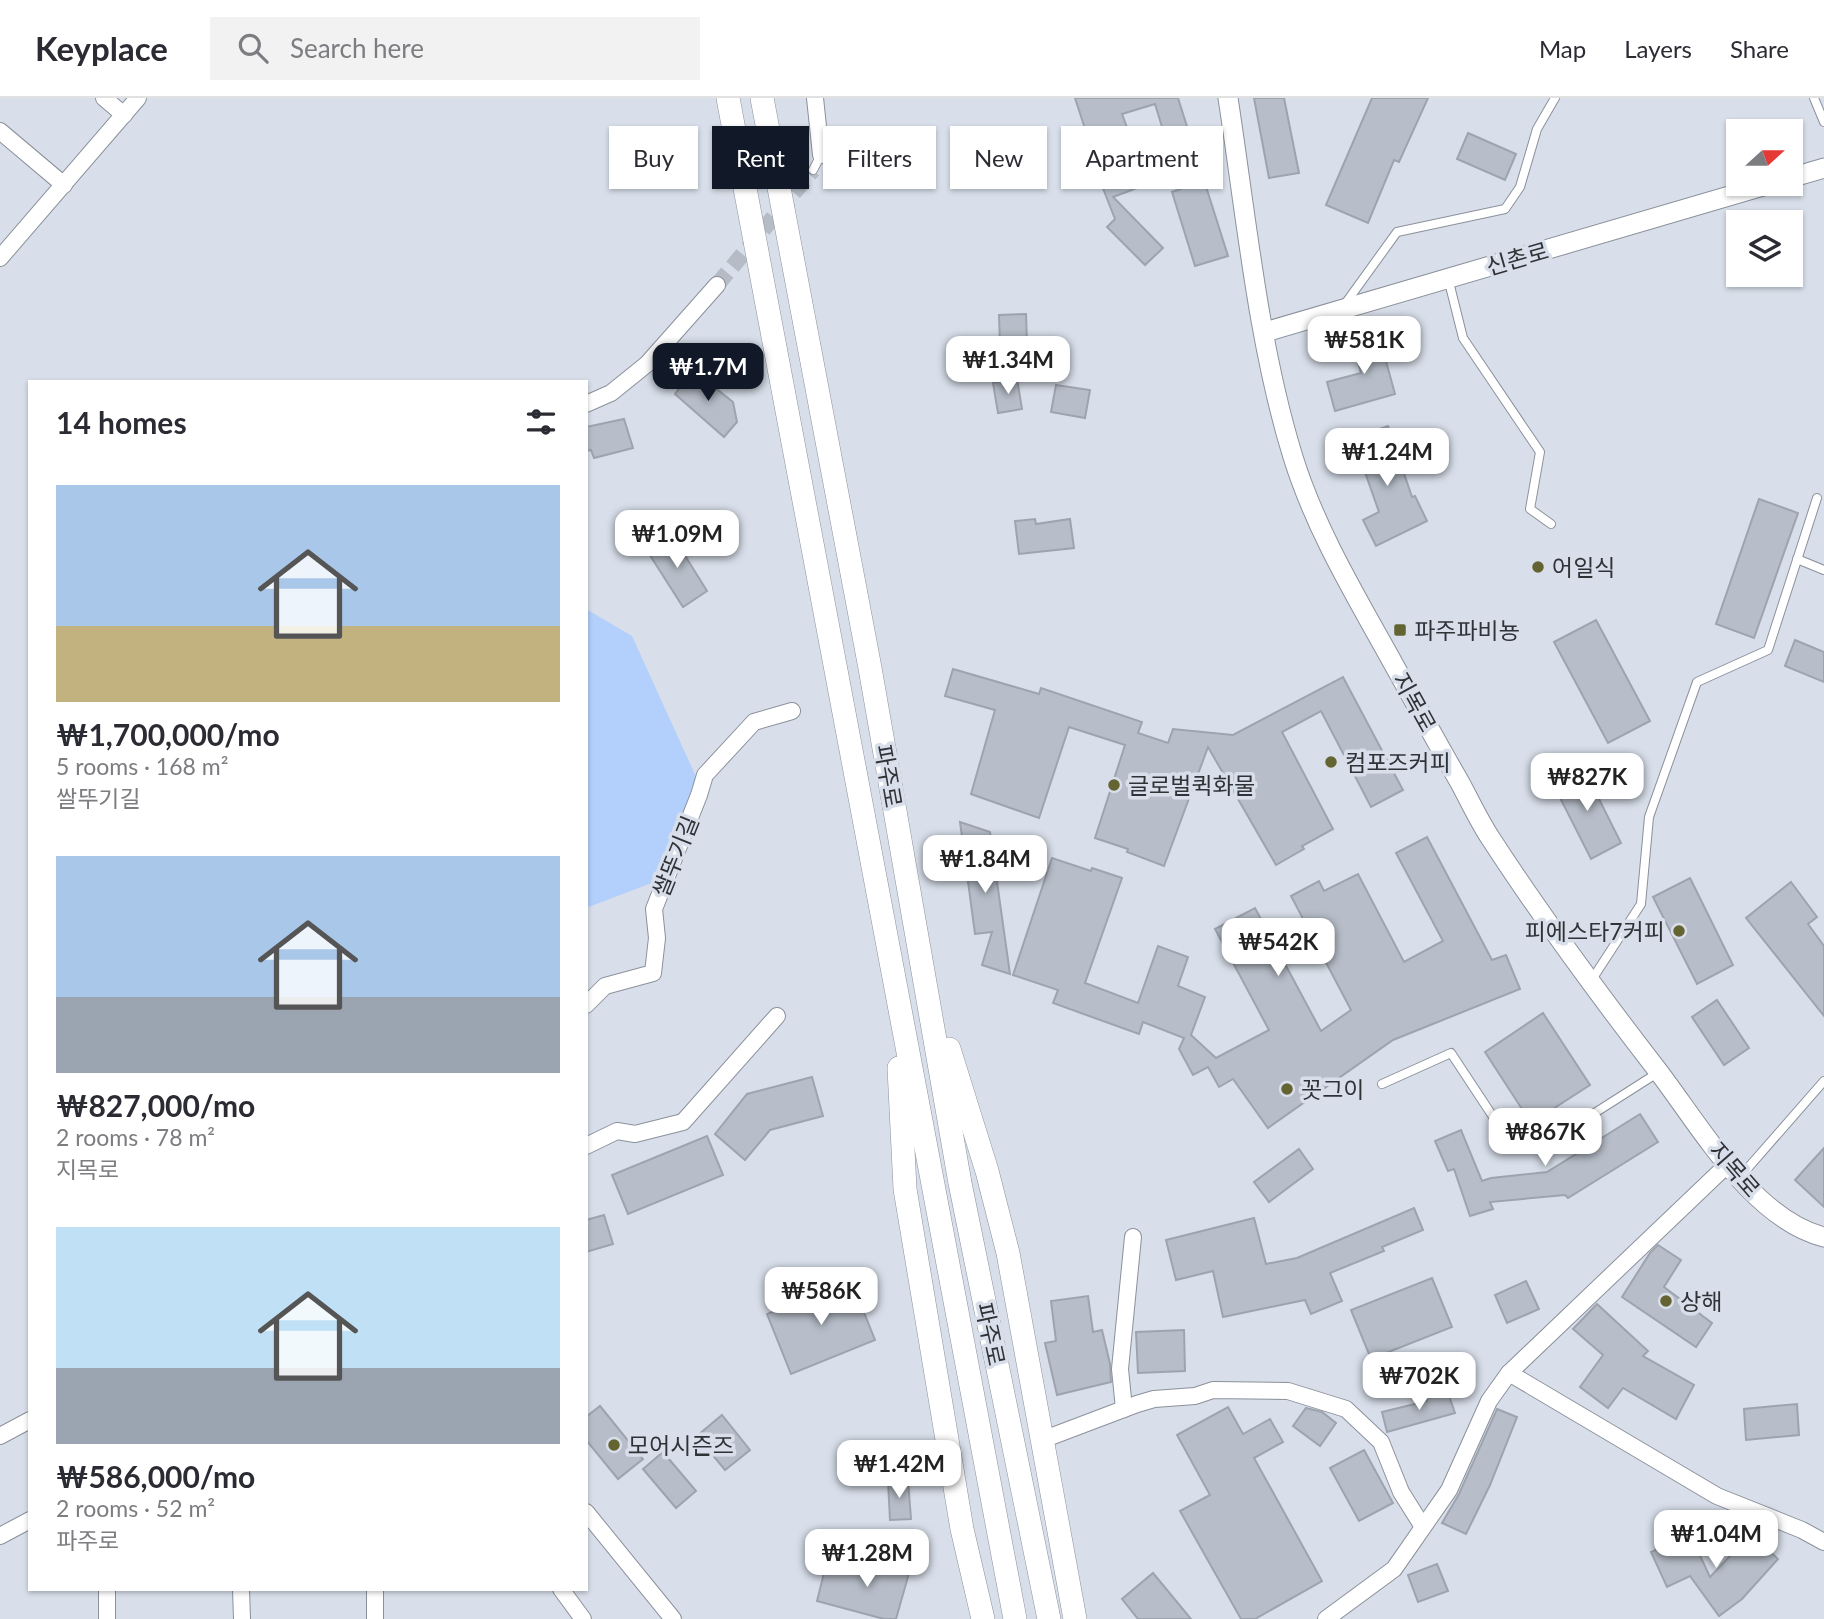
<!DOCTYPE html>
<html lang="en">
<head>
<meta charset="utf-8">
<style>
  :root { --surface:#fff; --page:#f2f2f3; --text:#2b2b33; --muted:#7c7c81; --line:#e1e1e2; --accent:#111827 }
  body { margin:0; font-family:Lato,"Noto Sans KR",sans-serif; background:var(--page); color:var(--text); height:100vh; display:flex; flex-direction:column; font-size:26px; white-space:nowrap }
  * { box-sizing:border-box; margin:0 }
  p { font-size:23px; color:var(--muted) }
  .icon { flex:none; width:38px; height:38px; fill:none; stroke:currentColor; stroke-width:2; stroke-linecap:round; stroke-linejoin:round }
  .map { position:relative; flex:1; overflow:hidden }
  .details { position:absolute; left:28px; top:282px; width:560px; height:1211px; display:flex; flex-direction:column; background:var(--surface); border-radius:0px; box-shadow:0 2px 5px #0004 }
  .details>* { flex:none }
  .guide { position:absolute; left:609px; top:28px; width:665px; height:63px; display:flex; gap:14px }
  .needle { width:46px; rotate:69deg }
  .fabs { position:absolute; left:1726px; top:21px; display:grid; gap:14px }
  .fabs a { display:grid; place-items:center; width:77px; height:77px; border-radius:0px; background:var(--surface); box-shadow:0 2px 5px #0004; font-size:35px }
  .price { position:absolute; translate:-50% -60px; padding:0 16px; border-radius:14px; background:#fff; color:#222; font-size:23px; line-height:46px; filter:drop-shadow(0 2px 4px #0008) }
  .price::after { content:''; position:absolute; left:50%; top:42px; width:21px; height:16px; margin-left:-10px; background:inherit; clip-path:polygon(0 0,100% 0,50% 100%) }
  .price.current { background:var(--accent); color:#fff }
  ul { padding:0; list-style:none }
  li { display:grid; align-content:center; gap:14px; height:371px; padding:0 28px }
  li span { display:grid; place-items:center; height:217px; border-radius:0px; color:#555 }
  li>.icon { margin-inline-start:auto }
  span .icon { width:126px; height:126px; fill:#fffc; stroke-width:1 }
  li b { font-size:30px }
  h2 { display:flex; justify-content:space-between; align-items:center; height:84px; padding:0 28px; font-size:30px }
  .chip { padding:0 24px; border-radius:0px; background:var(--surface); box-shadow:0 2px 5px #0004; font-size:24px; line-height:63px }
  .chip.current { background:var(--accent); color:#fff }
  header { display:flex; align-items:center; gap:42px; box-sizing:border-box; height:98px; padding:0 35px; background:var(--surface); border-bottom:2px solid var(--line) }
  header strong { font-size:33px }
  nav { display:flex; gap:38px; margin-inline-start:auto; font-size:24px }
  .search { width:490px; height:63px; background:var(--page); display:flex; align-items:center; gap:18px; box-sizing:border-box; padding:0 24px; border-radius:0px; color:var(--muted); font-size:26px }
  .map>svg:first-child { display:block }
  .green { fill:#b3cffb }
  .building { fill:#b7bec9; stroke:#9ea4af; stroke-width:2 }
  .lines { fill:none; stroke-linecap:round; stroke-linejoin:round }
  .minor-tunnel { stroke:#b6bcc6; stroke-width:16; stroke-dasharray:16 8; stroke-linecap:butt }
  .service-casing { stroke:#8b919b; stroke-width:10 }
  .minor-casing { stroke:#8b919b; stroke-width:18 }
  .tertiary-casing { stroke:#8b919b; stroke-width:21 }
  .secondary-casing { stroke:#8b919b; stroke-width:24 }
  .service { stroke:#fff; stroke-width:8 }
  .minor { stroke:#fff; stroke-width:16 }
  .tertiary { stroke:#fff; stroke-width:19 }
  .secondary { stroke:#fff; stroke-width:23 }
  .poi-dot { fill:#636431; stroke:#d8dfea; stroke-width:2.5 }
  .labels { text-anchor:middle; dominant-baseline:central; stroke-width:7; stroke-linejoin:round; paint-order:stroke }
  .street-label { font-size:23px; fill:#2f3236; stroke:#d8dfea }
  .poi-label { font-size:23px; fill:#2f3236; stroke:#d8dfea; text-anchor:start }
</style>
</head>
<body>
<header>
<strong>Keyplace</strong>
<div class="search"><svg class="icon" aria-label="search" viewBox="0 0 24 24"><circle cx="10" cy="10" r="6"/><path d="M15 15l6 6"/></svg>Search here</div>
<nav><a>Map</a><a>Layers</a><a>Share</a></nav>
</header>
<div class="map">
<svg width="1824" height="1521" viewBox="0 0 1824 1521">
  <rect width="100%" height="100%" fill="#d8dfea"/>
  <path class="green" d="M586 511 632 538 698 683 657 783 586 810Z"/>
  <g class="building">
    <path d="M1075 0H1178L1228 158 1195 168 1172 94 1181 91 1155 6 1122 16 1148 86 1113 99 1163 150 1145 167 1107 129 1115 121 1084 42 1088 40Z"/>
    <path d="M1254 0H1284L1299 75 1269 80Z"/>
    <path d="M1372 0H1428L1399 64 1394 62 1368 125 1326 107Z"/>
    <path d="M1468 35 1516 56 1505 82 1457 61Z"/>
    <path d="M1026 216 1027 244 1000 245 999 217Z"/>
    <path d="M1378 234 1395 296 1335 313 1327 284 1361 275 1351 242Z"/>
    <path d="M693 272 733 304 737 324 724 339 675 296Z"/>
    <path d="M1017 281 1022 311 998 315 993 285Z"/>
    <path d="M1056 287 1090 292 1085 320 1051 314Z"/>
    <path d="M624 321 633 350 594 360 591 352 586 353V329Z"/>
    <path d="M1388 328 1412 399 1415 398 1427 423 1376 448 1363 422 1379 414 1353 340Z"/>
    <path d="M1759 401 1798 415 1754 540 1716 526Z"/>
    <path d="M1035 421 1036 426 1070 421 1074 450 1019 456 1015 423Z"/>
    <path d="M671 435 707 493 683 509 646 451Z"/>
    <path d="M1596 522 1650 623 1608 645 1554 544Z"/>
    <path d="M1795 542 1824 554V584L1785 568Z"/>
    <path d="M953 571 1039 596 1041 590 1142 624 1138 635 1168 645 1173 631 1233 637 1343 579 1403 692 1371 709 1321 613 1282 634 1333 731 1302 748 1304 751 1276 767 1208 649 1164 768 1127 754 1128 751 1095 740 1125 647 1069 629 1039 720 971 696 995 612 945 598Z"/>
    <path d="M1583 669 1621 745 1591 761 1552 684Z"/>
    <path d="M960 724 990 734 1010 876 982 867 992 834 975 836Z"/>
    <path d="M1427 739 1492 862 1506 857 1520 891 1393 942 1268 1030 1233 981 1219 989 1208 969 1193 977 1179 951 1184 940 1143 924 1139 936 1053 905 1058 892 1013 877 1052 760 1091 773 1092 770 1122 780 1085 885 1138 905 1158 848 1188 859 1178 888 1205 899 1191 937 1216 960 1269 932 1215 831 1255 810 1321 933 1351 912 1291 798 1319 783 1324 793 1358 776 1404 864 1443 843 1396 755Z"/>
    <path d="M1690 780 1733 867 1697 886 1653 799Z"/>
    <path d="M1791 784 1817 819 1808 826 1824 848V918L1746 820Z"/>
    <path d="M1717 902 1749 950 1724 967 1692 919Z"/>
    <path d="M1543 915 1590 987 1531 1025 1485 954Z"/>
    <path d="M812 979 823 1018 770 1032 745 1062 715 1036 747 996Z"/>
    <path d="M1640 1016 1658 1044 1568 1100 1565 1097 1490 1104 1493 1111 1470 1118 1454 1071 1448 1073 1435 1043 1461 1032 1482 1083 1491 1080 1547 1074Z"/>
    <path d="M707 1038 723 1077 628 1116 612 1077Z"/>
    <path d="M1824 1050V1109L1795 1082Z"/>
    <path d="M1299 1051 1313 1071 1269 1104 1254 1084Z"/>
    <path d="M1414 1110 1423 1132 1382 1149 1384 1153 1330 1175 1342 1203 1311 1216 1305 1202 1223 1219 1213 1173 1176 1182 1166 1142 1254 1120 1266 1166 1297 1160Z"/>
    <path d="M604 1117 613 1146 586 1154V1122Z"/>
    <path d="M1658 1147 1681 1162 1664 1189 1712 1225 1696 1249 1622 1199 1650 1155Z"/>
    <path d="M1432 1180 1452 1229 1371 1261 1351 1212Z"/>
    <path d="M851 1182 875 1242 791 1276 767 1216Z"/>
    <path d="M1526 1183 1539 1211 1507 1225 1495 1197Z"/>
    <path d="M1088 1198 1093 1234 1102 1232 1110 1266 1111 1284 1057 1297 1045 1245 1056 1243 1051 1203Z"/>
    <path d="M1597 1206 1648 1253 1643 1258 1694 1287 1676 1321 1623 1290 1608 1310 1580 1289 1603 1257 1573 1231Z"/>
    <path d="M1184 1232 1185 1273 1138 1275 1136 1234Z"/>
    <path d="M1447 1292 1455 1315 1387 1334 1382 1314 1427 1303 1426 1299Z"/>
    <path d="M1797 1306 1799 1337 1746 1342 1744 1311Z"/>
    <path d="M600 1308 643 1361 618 1381 586 1342V1319Z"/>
    <path d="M1228 1309 1243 1336 1270 1321 1283 1344 1254 1360 1322 1483 1255 1521H1241L1180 1413 1210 1397 1177 1337Z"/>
    <path d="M1306 1310 1322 1314 1336 1325 1320 1348 1293 1328Z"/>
    <path d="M1497 1311 1517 1319 1490 1387 1466 1436 1442 1425 1459 1396Z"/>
    <path d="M722 1317 750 1352 725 1372 697 1338Z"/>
    <path d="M1364 1352 1393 1405 1359 1423 1330 1370Z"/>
    <path d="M663 1354 696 1393 676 1410 643 1371Z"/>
    <path d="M908 1382 911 1421 890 1422 888 1383Z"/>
    <path d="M1690 1436 1710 1479 1751 1436 1778 1461 1742 1501 1719 1518 1690 1478 1667 1489 1651 1454Z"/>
    <path d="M876 1460 911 1468 896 1521H884L817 1503 826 1467 870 1479Z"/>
    <path d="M1437 1466 1448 1493 1418 1504 1408 1477Z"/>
    <path d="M1153 1475 1191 1521H1138L1122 1501Z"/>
  </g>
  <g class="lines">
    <path class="minor-tunnel" d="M717 187 813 72"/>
    <defs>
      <g id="service">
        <path d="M1814 0 1824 24"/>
        <path d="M813 72 821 57"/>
        <path d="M1448 180 1463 240 1540 354 1530 411 1551 426"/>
        <path d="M1345 206 1397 134 1505 111 1520 89 1537 31 1555 0"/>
        <path d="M1797 461 1824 472"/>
        <path d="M1591 883 1641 806 1649 719 1697 584 1768 552 1817 400"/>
        <path d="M1382 986 1451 955 1513 1049 1546 1046 1659 974"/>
        <path d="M1740 1079 1824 983"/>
      </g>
      <g id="minor">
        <path d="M104 0 124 17"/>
        <path d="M815 0 821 57"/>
        <path d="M0 33 64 87"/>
        <path d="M0 160 138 0"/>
        <path d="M586 306 611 295 647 266 717 187"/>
        <path d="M586 907 605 888 653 875 657 840 654 811 699 697 705 677 754 624 792 613"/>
        <path d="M586 1048 617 1033 635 1036 683 1024 777 918"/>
        <path d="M1509 1275 1717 1398 1802 1432 1824 1444"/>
        <path d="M1124 1311 1120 1271 1133 1139"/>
        <path d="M0 1338 30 1322"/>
        <path d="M1042 1342 1137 1306 1154 1301 1195 1298 1213 1292 1288 1293 1346 1311 1381 1344 1401 1394 1423 1429"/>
        <path d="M586 1414 673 1521"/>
        <path d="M0 1438 30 1422"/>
        <path d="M107 1491V1521"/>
        <path d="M241 1491 242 1521"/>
        <path d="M375 1491V1521"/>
        <path d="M561 1491 583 1521"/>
        <path d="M1326 1521 1394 1471 1449 1392 1489 1303 1509 1275 1728 1066"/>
      </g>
      <g id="tertiary">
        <path d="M1228 0C1246 117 1258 246 1293 359 1316 433 1357 500 1394 567 1416 606 1437 645 1459 683 1470 703 1479 723 1491 741 1543 821 1600 898 1658 973 1700 1028 1753 1121 1824 1139"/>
        <path d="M1790 80 1824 70"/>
        <path d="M1265 234 1770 86"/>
      </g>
      <g id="secondary">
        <path d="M728 0 1015 1521"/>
        <path d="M762 0 870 570 960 1085 1049 1521"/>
        <path d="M949 951 987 1073 1008 1155 1075 1521"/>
        <path d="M899 970 905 1091 962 1431 983 1521"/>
      </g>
    </defs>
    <use href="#service" class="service-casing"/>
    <use href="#minor" class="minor-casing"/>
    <use href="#tertiary" class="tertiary-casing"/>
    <use href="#secondary" class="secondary-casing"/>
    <use href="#service" class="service"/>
    <use href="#minor" class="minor"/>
    <use href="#tertiary" class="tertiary"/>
    <use href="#secondary" class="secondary"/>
  </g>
  <g class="poi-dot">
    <circle cx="1538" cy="469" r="7"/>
    <rect x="1393" y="525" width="14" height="14" rx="3.5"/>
    <circle cx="1331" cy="664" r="7"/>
    <circle cx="1114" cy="687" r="7"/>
    <circle cx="1679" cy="833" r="7"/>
    <circle cx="1287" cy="991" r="7"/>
    <circle cx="1666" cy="1203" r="7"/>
    <circle cx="614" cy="1347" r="7"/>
  </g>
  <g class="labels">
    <g class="street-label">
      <text transform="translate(1517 160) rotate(-16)">신촌로</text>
      <text transform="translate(1415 604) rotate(61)">지목로</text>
      <text transform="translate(889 678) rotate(80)">파주로</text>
      <text transform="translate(675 758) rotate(-68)">쌀뚜기길</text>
      <text transform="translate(1735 1071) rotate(49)">지목로</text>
      <text transform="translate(991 1236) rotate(78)">파주로</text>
    </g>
    <g class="poi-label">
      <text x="1552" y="469">어일식</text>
      <text x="1414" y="532">파주파비뇽</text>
      <text x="1345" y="664">컴포즈커피</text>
      <text x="1128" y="687">글로벌퀵화물</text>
      <text x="1665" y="833" text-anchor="end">피에스타7커피</text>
      <text x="1301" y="991">꼿그이</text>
      <text x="1680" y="1203">상해</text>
      <text x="628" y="1347">모어시즌즈</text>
    </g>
  </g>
</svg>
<div class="fabs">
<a><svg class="needle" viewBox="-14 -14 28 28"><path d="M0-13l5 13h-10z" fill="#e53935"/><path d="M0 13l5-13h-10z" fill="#7c7c81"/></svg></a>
<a><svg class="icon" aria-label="layers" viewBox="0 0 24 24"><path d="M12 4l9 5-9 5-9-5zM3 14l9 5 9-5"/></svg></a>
</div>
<b class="price" style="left:1364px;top:278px">₩581K</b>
<b class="price" style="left:1008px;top:298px">₩1.34M</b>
<b class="price current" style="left:708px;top:305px">₩1.7M</b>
<b class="price" style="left:1387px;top:390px">₩1.24M</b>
<b class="price" style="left:677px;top:472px">₩1.09M</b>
<b class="price" style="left:1587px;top:715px">₩827K</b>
<b class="price" style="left:985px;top:797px">₩1.84M</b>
<b class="price" style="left:1278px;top:880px">₩542K</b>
<b class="price" style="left:1545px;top:1070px">₩867K</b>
<b class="price" style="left:821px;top:1229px">₩586K</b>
<b class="price" style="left:1419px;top:1314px">₩702K</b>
<b class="price" style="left:899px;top:1402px">₩1.42M</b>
<b class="price" style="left:1716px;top:1472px">₩1.04M</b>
<b class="price" style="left:867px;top:1491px">₩1.28M</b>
<div class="guide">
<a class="chip">Buy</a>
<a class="chip current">Rent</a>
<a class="chip">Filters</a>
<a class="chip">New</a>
<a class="chip">Apartment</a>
</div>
<section class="details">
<h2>14 homes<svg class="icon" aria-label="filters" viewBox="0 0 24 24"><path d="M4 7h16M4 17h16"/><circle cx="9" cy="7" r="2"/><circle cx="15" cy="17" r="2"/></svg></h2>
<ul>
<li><span style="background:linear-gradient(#a9c7e8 65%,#c2b280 0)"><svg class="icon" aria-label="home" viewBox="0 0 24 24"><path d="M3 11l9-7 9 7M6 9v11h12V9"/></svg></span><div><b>₩1,700,000/mo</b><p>5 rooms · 168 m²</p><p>쌀뚜기길</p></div></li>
<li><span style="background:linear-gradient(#a9c7e8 65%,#9aa5b1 0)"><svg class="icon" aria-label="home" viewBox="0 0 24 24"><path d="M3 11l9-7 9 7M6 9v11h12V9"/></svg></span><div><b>₩827,000/mo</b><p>2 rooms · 78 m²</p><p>지목로</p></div></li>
<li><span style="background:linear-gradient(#bfe0f5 65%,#9aa5b1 0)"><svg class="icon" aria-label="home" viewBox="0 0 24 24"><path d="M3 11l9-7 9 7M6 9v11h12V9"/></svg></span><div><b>₩586,000/mo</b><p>2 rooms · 52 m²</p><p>파주로</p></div></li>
</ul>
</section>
</div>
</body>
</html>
